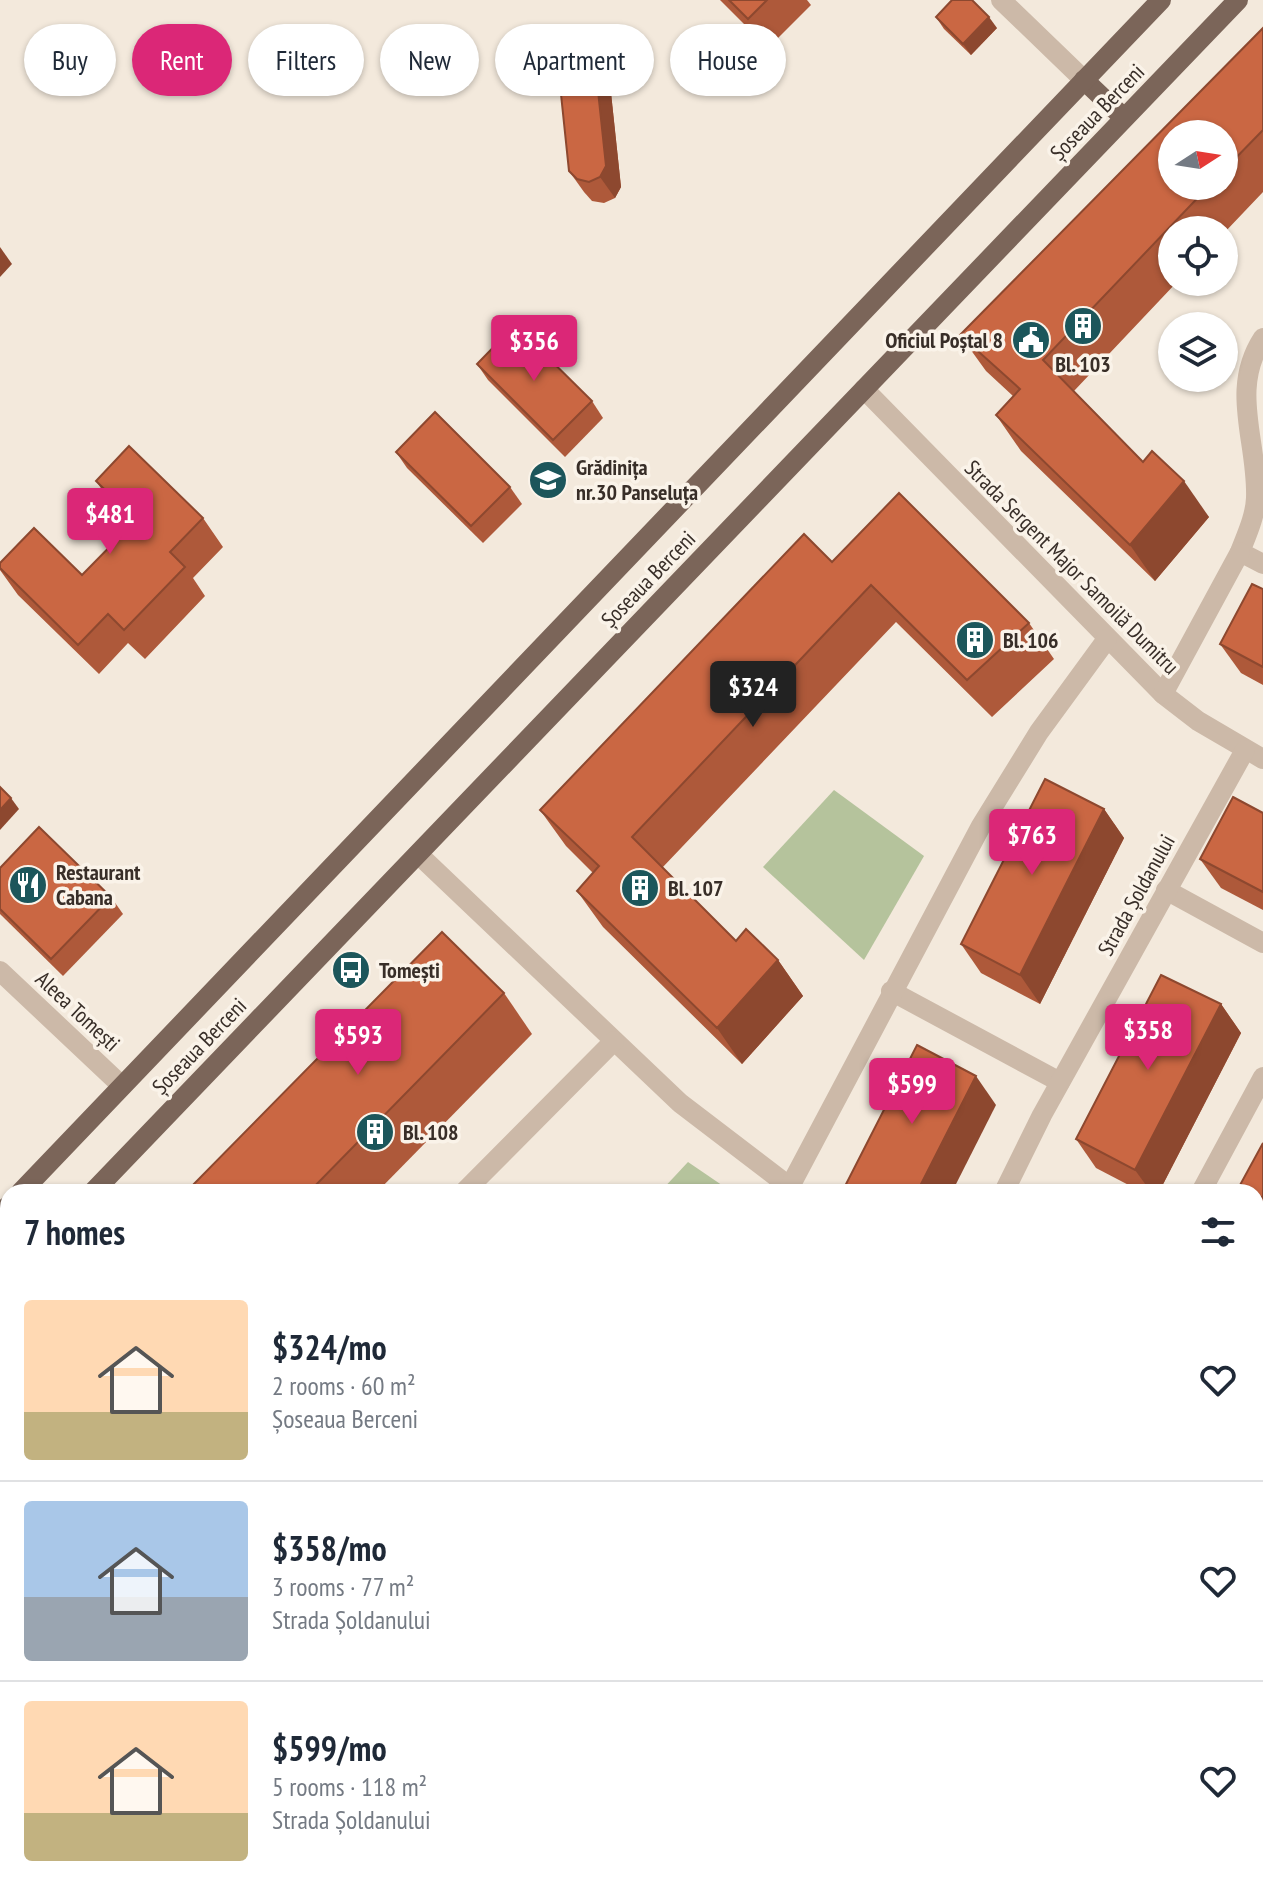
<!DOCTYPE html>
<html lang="en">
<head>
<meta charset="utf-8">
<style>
  :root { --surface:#fff; --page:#f2f2f3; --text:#1f2937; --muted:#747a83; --line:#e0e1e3; --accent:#db2777 }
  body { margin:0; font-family:"PT Sans Narrow",sans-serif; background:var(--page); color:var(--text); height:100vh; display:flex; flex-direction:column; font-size:30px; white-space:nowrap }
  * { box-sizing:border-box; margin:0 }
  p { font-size:26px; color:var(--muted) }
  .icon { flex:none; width:44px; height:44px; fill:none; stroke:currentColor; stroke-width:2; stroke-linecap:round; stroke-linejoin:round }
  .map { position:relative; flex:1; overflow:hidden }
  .panel { position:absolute; left:0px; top:1184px; width:1264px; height:714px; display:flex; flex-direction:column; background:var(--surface); border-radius:24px 24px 0 0; box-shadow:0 2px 6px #0004 }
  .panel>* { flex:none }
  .banner { position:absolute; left:24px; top:24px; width:800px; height:72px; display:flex; gap:16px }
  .needle { width:52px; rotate:78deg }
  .tools { position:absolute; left:1158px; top:120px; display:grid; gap:16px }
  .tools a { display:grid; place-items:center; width:80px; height:80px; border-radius:50%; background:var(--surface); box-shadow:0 2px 6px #0004; font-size:40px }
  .price { position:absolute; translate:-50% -68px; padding:0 18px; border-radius:8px; background:var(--accent); color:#fff; font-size:26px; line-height:52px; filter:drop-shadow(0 2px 4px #0008) }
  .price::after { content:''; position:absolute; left:50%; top:48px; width:24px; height:18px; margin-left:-12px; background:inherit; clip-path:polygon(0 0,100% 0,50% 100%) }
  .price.current { background:#222; color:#fff }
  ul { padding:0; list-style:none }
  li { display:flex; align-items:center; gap:24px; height:200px; padding:0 24px }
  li+li { border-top:2px solid var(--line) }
  li span { display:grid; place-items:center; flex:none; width:224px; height:160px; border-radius:8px; color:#555 }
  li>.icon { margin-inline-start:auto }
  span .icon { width:96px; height:96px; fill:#fffc; stroke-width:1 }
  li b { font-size:34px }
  h2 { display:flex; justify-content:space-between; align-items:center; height:96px; padding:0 24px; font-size:34px }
  .tag { padding:0 28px; border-radius:36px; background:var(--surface); box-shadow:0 2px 6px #0004; font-size:28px; line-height:72px }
  .tag.current { background:var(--accent); color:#fff }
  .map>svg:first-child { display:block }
  .green { fill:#b5c39c }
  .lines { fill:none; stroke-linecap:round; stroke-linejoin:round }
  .minor { stroke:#ccb9a8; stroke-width:20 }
  .major { stroke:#7b6559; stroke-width:20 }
  .wall { fill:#ae593a; fill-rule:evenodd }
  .shaded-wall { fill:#8d482f }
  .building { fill:#ca6743; stroke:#8d482f; stroke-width:2 }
  .labels { text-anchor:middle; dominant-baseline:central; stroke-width:7; stroke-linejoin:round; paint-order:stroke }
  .street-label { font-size:22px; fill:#382e28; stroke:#faf3e9 }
  .poi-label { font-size:22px; font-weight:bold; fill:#382e28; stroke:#faf3e9; text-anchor:start }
</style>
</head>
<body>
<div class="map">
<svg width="1263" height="1897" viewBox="0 0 1263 1897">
  <rect width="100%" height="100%" fill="#f3e9dc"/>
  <g class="green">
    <path d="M834 790 924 856 864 960 763 867Z"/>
    <path d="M688 1162 732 1192H660Z"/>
  </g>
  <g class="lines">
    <g class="minor">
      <path d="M1001 0 1084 80"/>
      <path d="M1263 338C1229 390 1258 441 1256 498 1255 517 1247 534 1240 552L1263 564"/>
      <path d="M864 389 1163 694 1198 721 1263 759"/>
      <path d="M1163 694 1240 552"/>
      <path d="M418 854 680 1103 790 1187"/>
      <path d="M1166 890 1263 943"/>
      <path d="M0 971 122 1086"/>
      <path d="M891 991 1060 1082"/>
      <path d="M464 1192 614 1041"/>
      <path d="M787 1192 981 826 1039 732 1107 639"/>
      <path d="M1004 1192 1042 1115 1245 750"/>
      <path d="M1201 1192 1263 1077"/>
      <path d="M1256 1435 1263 1422"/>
      <path d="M0 1446 8 1449"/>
      <path d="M1256 1453 1263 1456"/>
      <path d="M0 1635 8 1637"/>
      <path d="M1256 1814 1263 1816"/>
      <path d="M0 1815 8 1817"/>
      <path d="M876 1890 900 1897"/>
      <path d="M755 1897 757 1890"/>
    </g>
    <g class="major">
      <path d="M1084 80 1124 118"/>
      <path d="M21 1192 1161 0"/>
      <path d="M93 1192 1238 0"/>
      <path d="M0 1214 8 1206"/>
      <path d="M0 1290 8 1282"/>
    </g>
  </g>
  <g class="wall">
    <path d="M720 0H807L811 5 768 48Z"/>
    <path d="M936 17 997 28 971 55 944 29Z"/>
    <path d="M1263 28V192L1224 233V230H1172V282H1177L1074 391 1143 462 1209 517 1155 581 1021 451 996 415 1013 396 986 371 960 335ZM1224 134V186H1172Z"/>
    <path d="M596 72 611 93 621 187 615 198 604 203 592 201 584 192 569 171Z"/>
    <path d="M477 364 592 401 603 418 565 457 488 380Z"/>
    <path d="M396 452 510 487 522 504 483 543 407 468Z"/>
    <path d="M96 481 203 518 223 547 193 578 205 596 145 659 128 643 99 674 18 595 0 570V563L82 575 131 525 116 510Z"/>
    <path d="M832 562 1029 623 1054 659 992 717 896 622 662 868 736 941 778 960 803 996 742 1064 603 927 577 891 593 873 566 846 540 810Z"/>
    <path d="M1263 589V685L1241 673 1220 644Z"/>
    <path d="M1104 809 1124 838 1040 1004 981 973 961 944Z"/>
    <path d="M1263 813V910L1221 888 1200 859Z"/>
    <path d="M0 868 111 897 123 914 63 976 0 914Z"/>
    <path d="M504 993 532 1034 377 1192H186Z"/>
    <path d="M1221 1004 1241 1033 1159 1192H1142L1096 1168 1076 1139Z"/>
    <path d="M1263 1143V1216L1260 1214 1256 1208V1192H1245L1240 1185Z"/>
    <path d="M0 1493 8 1496V1555L0 1553Z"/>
    <path d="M1256 1638 1263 1640V1756L1256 1754Z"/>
    <path d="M0 1676 8 1678V1771L1 1769 0 1773Z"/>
    <path d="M1256 1854 1263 1856V1895L1249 1890H1256Z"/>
    <path d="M383 1890H399L397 1894Z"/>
    <path d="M415 1890H631L629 1897H439Z"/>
    <path d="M1031 1890H1049L1048 1895Z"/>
  </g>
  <g class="shaded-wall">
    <path d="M989 17 997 28 971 55 963 44Z"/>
    <path d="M596 72 611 93 621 187 615 198 600 177Z"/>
    <path d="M0 247 12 264 0 277Z"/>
    <path d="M1184 481 1209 517 1155 581 1130 545Z"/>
    <path d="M11 798 19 809 0 830V810Z"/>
    <path d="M1104 809 1124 838 1040 1004 1020 975Z"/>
    <path d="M778 960 803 996 742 1064 717 1028Z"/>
    <path d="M1221 1004 1241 1033 1159 1192H1151L1135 1170Z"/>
    <path d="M976 1076 996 1105 952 1192H917Z"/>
    <path d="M595 1890H631L629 1897H593Z"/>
    <path d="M1141 1890H1152L1150 1897H1139Z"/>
    <path d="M1230 1890H1241L1239 1897H1228Z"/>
  </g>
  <g class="building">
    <path d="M729 0H767L748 19Z"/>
    <path d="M952 0H972L989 17 963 44 936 17Z"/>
    <path d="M1263 28V130L1224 170V134H1172V186H1209L1043 360 1143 462 1152 451 1184 481 1130 545 996 415 1020 389 960 335Z"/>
    <path d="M596 72 606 166 600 177 589 182 577 179 569 171 559 75Z"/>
    <path d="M515 325 592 401 553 440 477 364Z"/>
    <path d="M435 412 510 487 471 526 396 452Z"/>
    <path d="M129 446 203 518 170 552 185 567 124 630 108 614 78 645 0 568V563L34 528 82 575 136 520 96 481Z"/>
    <path d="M899 493 1029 623 967 680 871 585 632 837 736 941 746 929 778 960 717 1028 577 891 599 866 540 810 804 534 832 562Z"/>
    <path d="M1252 584 1263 589V667L1220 644Z"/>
    <path d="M1045 779 1104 809 1020 975 961 944Z"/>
    <path d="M0 787 11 798 0 810Z"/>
    <path d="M1233 797 1263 813V892L1200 859Z"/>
    <path d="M39 827 111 897 51 959 0 909V868Z"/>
    <path d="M442 932 504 993 309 1192H186Z"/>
    <path d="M1161 975 1221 1004 1135 1170 1076 1139Z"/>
    <path d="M917 1045 976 1076 917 1192H842Z"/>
    <path d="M1263 1143V1198L1256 1194V1192H1253L1240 1185Z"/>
    <path d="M1043 1188 1053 1192H1041Z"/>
    <path d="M0 1493 8 1496V1550L0 1548Z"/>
    <path d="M1256 1638 1263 1640V1727L1256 1725Z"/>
    <path d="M0 1676 8 1678V1739L0 1736Z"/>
    <path d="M1256 1854 1263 1856V1886L1256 1884Z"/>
    <path d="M130 1890H197L218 1896 128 1897Z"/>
    <path d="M474 1890H595L593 1897H498Z"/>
    <path d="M1116 1890H1141L1139 1897H1114Z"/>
    <path d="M1155 1890H1187L1185 1897H1153Z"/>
    <path d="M1190 1890H1230L1228 1897H1188Z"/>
    <path d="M774 1893 785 1897H772Z"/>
  </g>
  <defs>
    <symbol id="building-disc" viewBox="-11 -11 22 22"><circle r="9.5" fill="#1c565b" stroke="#faf3e9"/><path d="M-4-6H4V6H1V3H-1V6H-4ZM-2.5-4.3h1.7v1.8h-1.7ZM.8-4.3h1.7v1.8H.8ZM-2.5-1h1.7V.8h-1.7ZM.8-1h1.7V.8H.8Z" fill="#fff"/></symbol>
    <symbol id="civic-disc" viewBox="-11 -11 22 22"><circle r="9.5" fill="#1c565b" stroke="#faf3e9"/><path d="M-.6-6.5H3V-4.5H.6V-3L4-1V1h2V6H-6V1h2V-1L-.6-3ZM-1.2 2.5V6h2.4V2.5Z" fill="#fff"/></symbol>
    <symbol id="school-disc" viewBox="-11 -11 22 22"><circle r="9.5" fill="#1c565b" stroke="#faf3e9"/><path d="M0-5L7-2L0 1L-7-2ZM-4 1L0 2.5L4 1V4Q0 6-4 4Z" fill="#fff"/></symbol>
    <symbol id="restaurant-disc" viewBox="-11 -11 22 22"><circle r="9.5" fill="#1c565b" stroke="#faf3e9"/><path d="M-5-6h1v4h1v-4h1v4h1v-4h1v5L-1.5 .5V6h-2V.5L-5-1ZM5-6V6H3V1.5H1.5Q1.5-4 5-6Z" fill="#fff"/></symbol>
    <symbol id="bus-disc" viewBox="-11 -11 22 22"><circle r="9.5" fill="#1c565b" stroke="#faf3e9"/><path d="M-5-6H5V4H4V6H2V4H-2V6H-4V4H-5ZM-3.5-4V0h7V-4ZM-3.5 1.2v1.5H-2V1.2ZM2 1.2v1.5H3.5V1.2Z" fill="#fff"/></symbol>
  </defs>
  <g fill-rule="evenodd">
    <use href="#building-disc" x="1061" y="304" width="44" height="44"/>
    <use href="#civic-disc" x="1009" y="318" width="44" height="44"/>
    <use href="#school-disc" x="526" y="458" width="44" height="44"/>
    <use href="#building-disc" x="953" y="618" width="44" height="44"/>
    <use href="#restaurant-disc" x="6" y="863" width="44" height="44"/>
    <use href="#building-disc" x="618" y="866" width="44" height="44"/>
    <use href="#bus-disc" x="329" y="948" width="44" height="44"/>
    <use href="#building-disc" x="353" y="1110" width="44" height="44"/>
  </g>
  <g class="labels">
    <g class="street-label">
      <text transform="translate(1097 112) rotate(-46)">Șoseaua Berceni</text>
      <text transform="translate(1072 567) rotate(45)">Strada Sergent Major Samoilă Dumitru</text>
      <text transform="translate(648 579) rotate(-46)">Șoseaua Berceni</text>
      <text transform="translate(1136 895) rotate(-61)">Strada Șoldanului</text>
      <text transform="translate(78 1011) rotate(43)">Aleea Tomești</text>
      <text transform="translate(199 1046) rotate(-46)">Șoseaua Berceni</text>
    </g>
    <g class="poi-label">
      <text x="1003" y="340" text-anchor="end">Oficiul Poștal 8</text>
      <text x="1083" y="364" text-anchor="middle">Bl. 103</text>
      <text x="576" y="467">Grădinița<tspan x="576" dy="25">nr.30 Panseluța</tspan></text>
      <text x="1003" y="640">Bl. 106</text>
      <text x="56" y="872">Restaurant<tspan x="56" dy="25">Cabana</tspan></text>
      <text x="668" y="888">Bl. 107</text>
      <text x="379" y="970">Tomești</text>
      <text x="403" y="1132">Bl. 108</text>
    </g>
  </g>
</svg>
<div class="tools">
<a><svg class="needle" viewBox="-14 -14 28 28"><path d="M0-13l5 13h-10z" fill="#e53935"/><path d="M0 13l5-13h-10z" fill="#747a83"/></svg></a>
<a><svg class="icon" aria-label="locate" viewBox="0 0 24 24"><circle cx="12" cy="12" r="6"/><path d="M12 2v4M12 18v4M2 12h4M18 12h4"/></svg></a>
<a><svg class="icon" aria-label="layers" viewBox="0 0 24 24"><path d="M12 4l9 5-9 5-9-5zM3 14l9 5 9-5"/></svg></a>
</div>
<b class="price" style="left:534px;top:383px">$356</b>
<b class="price" style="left:110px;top:556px">$481</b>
<b class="price current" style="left:753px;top:729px">$324</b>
<b class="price" style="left:1032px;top:877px">$763</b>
<b class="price" style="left:1148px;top:1072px">$358</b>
<b class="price" style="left:358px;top:1077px">$593</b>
<b class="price" style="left:912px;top:1126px">$599</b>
<div class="banner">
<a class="tag">Buy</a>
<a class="tag current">Rent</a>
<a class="tag">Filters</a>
<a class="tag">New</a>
<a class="tag">Apartment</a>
<a class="tag">House</a>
</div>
<section class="panel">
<h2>7 homes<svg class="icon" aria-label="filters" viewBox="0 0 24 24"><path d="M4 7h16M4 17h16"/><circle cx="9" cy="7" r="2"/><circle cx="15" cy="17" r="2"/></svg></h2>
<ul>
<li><span style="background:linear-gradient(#ffd9b3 70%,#c2b280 0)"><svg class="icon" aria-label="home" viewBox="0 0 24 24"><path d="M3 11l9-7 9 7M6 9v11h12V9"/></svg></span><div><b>$324/mo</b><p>2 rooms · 60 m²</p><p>Șoseaua Berceni</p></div><svg class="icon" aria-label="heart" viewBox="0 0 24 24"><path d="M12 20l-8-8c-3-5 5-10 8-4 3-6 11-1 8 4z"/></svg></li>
<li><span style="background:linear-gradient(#a9c7e8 60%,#9aa5b1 0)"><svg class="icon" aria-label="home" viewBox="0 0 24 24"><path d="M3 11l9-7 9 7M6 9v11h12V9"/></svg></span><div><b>$358/mo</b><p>3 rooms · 77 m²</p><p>Strada Șoldanului</p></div><svg class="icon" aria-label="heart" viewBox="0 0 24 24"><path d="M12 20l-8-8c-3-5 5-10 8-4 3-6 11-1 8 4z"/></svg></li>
<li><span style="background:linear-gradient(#ffd9b3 70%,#c2b280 0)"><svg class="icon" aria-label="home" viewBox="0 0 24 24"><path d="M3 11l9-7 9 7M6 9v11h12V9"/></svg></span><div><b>$599/mo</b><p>5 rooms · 118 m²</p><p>Strada Șoldanului</p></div><svg class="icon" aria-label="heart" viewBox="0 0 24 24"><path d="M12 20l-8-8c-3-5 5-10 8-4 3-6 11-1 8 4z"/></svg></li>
</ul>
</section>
</div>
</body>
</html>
